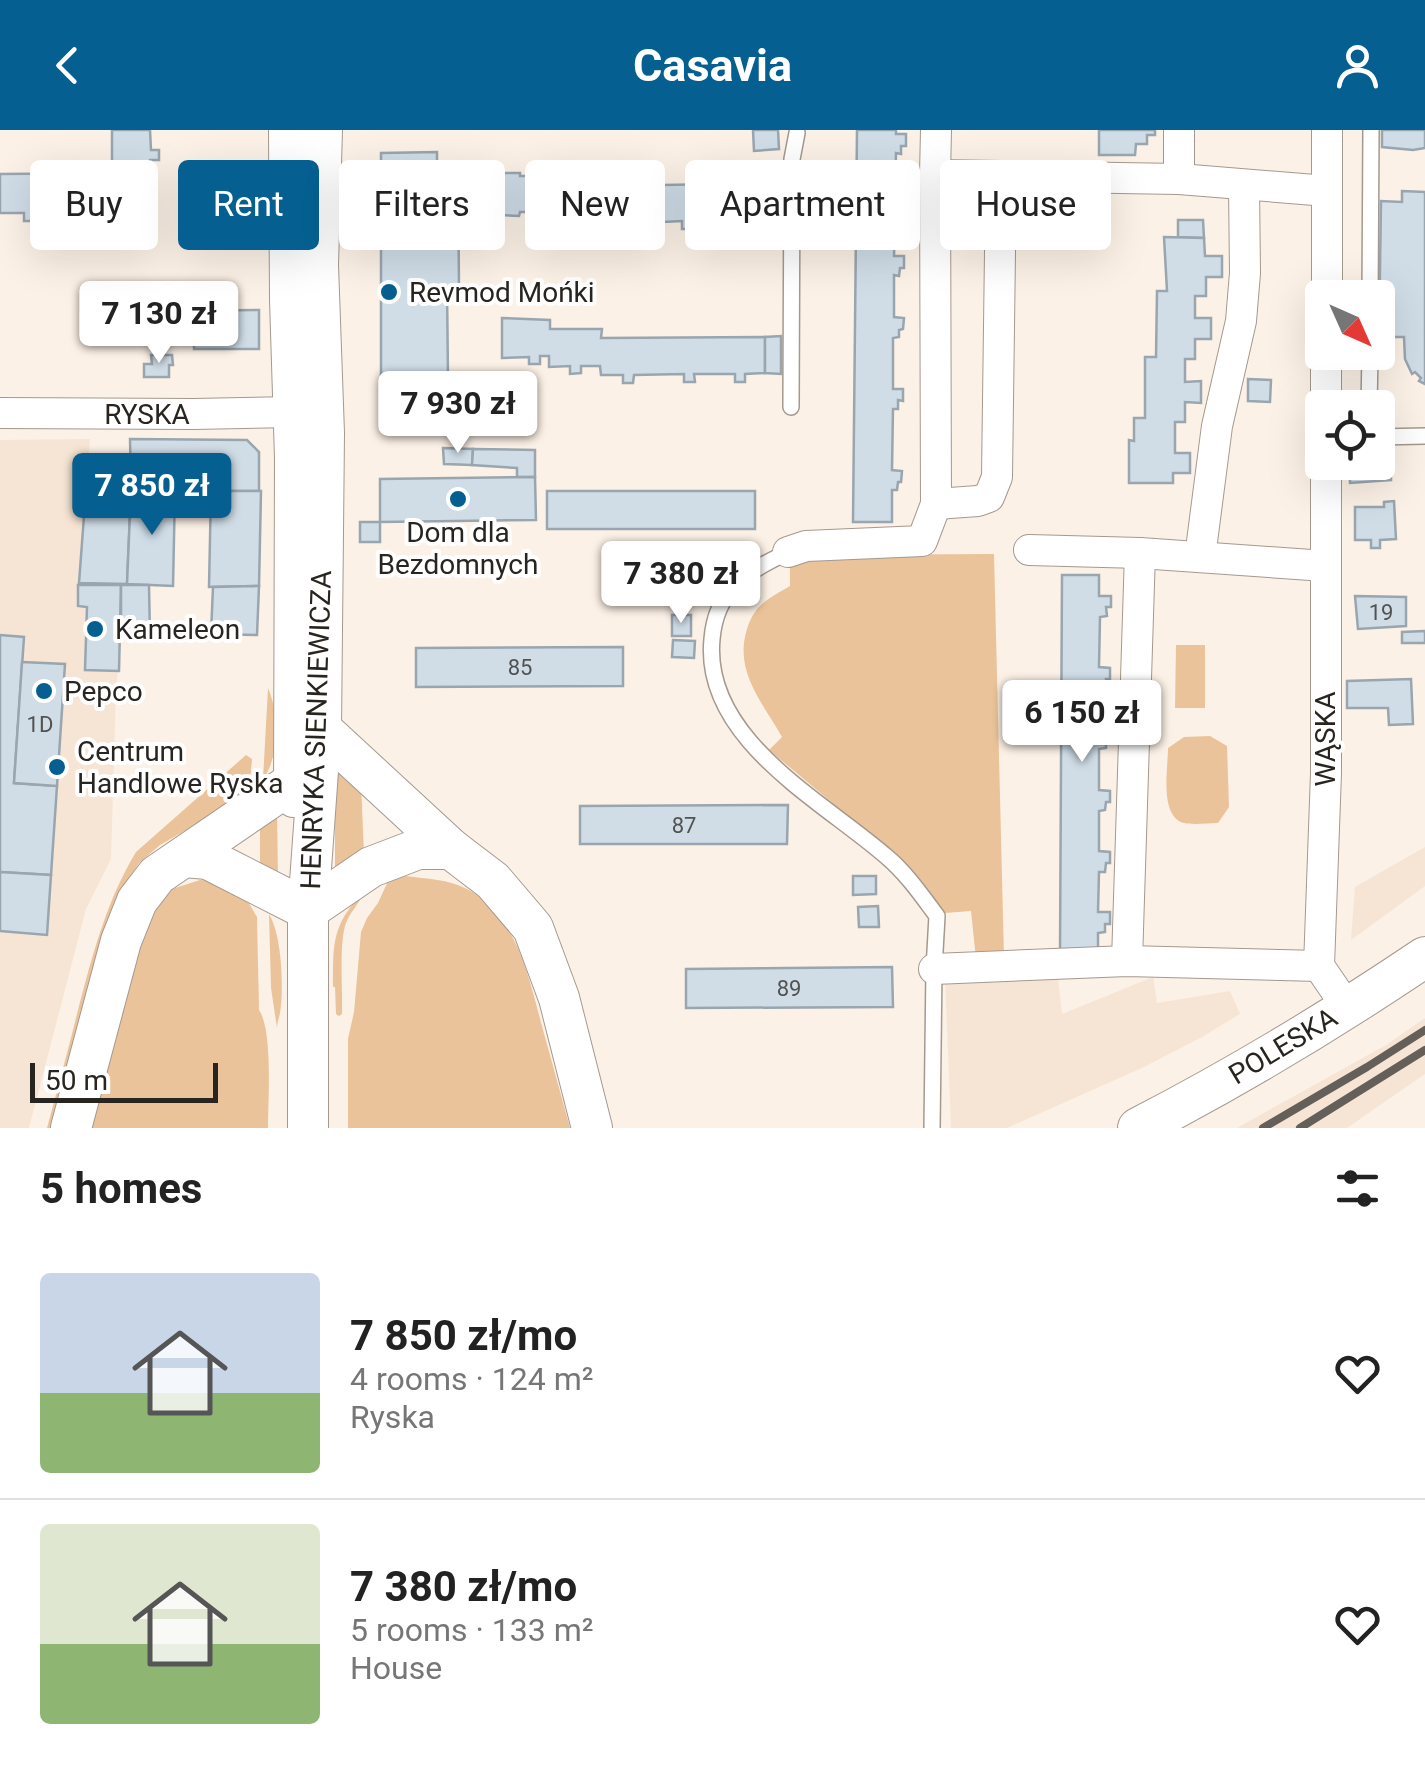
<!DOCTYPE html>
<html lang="en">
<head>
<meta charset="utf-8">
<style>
  :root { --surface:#fff; --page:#f6f6f6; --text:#222; --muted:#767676; --line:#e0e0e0; --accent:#055f90 }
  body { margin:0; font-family:Roboto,sans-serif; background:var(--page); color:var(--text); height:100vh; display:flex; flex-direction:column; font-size:38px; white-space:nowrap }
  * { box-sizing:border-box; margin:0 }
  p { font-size:32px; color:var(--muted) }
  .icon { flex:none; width:55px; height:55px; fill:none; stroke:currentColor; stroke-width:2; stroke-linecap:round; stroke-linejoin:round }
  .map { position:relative; height:998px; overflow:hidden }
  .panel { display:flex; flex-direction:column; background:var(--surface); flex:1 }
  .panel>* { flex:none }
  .top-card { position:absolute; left:30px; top:30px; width:1365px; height:90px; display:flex; gap:20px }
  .needle { width:65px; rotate:135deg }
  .buttons { position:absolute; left:1305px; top:150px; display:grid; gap:20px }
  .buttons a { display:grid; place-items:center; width:90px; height:90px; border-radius:10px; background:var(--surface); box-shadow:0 10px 40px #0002; font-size:50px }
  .scale { position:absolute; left:30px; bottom:25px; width:188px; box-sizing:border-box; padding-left:10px; border:5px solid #28241f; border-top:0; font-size:28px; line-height:35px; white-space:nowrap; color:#28241f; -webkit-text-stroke:8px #fff; paint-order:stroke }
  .price { position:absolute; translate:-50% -85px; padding:0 22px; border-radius:10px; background:#fff; color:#222; font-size:32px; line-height:65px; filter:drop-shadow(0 2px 5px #0008) }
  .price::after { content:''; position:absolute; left:50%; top:60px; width:30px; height:22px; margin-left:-15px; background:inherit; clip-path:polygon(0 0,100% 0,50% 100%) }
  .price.on { background:var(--accent); color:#fff }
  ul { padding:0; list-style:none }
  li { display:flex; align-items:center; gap:30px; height:250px; padding:0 40px }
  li+li { border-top:2px solid var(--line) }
  li span { display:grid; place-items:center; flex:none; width:280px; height:200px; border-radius:10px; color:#555 }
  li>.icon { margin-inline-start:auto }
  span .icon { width:120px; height:120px; fill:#fffc; stroke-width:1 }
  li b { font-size:42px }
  h2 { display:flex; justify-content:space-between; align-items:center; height:120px; padding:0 40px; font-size:42px }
  .tag { padding:0 35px; border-radius:10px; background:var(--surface); box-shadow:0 10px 40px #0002; font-size:35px; line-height:90px }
  .tag.on { background:var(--accent); color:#fff }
  header { display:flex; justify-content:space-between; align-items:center; height:130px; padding:0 40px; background:var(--accent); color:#fff; font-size:45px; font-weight:700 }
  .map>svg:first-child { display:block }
  .built { fill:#f6e5d4 }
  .green { fill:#eac39a }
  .building { fill:#d0dde7; stroke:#99a5af; stroke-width:2.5 }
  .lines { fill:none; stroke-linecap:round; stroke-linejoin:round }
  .lane-casing { stroke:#a4998f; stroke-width:18 }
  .street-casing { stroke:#a4998f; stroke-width:32 }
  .secondary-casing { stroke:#a4998f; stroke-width:42 }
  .lane { stroke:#fff; stroke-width:15 }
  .street { stroke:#fff; stroke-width:30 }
  .secondary { stroke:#fff; stroke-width:40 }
  .rail { stroke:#655f59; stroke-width:8 }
  .poi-dot { fill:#055f90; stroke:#fff; stroke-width:4 }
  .labels { text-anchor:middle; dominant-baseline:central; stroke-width:8; stroke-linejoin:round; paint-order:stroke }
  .number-label { font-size:22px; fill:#525251 }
  .poi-label { font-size:28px; fill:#28241f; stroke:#fff; text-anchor:start }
  .street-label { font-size:28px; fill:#28241f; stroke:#fff }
</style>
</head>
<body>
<header><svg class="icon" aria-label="back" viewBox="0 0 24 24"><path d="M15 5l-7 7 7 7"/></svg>Casavia<svg class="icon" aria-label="person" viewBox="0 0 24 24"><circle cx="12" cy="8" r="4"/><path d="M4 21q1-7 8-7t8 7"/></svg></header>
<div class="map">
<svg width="1425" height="998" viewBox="0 0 1425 998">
  <rect width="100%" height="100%" fill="#fcf1e6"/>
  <g class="built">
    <path d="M90 309 79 452 121 454 122 506 116 560 111 729 86 779 29 998H0V310Z"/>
    <path d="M1425 717V756L1351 810 1355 757Z"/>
    <path d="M945 847 1058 848 1062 884 1153 847 1157 873 1230 861 1240 884 1202 907 1144 937 1007 998H951Z"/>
    <path d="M1425 888V944L1347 998H1237L1386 915Z"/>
  </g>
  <g class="green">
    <path d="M994 424 1004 828 976 829 971 781 945 783 908 736 769 620 782 607C764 575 737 545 745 507 747 497 751 486 758 478 766 469 780 462 790 456V434L815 425Z"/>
    <path d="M1176 515H1205V578H1175Z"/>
    <path d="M268 558C280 587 280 623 263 650Z"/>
    <path d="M1210 606 1227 616 1229 677 1218 693C1208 693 1194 695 1184 693 1159 686 1168 639 1168 618L1184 607Z"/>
    <path d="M246 625 252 629 249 664 160 715 139 733 119 764 55 998H47C58 957 69 917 79 876 93 823 107 770 136 722Z"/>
    <path d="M335 631 361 653 364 725 335 740Z"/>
    <path d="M277 677 278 748 260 734V691Z"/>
    <path d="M406 746C427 749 448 749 467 759 518 786 529 849 543 900 552 932 561 965 570 998H348V909L354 882 361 802 367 788 378 773 389 749Z"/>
    <path d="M200 750 219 751 244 765 257 787 259 880C273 900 268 971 268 998H88L136 804 172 759Z"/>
    <path d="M364 761C360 774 349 782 345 796 339 819 343 859 342 884L339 886 336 884 335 857H333C333 812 332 795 364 761Z"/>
    <path d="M269 784C282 805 284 859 280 883 279 888 277 893 277 898L271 858Z"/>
  </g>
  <g class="building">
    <path d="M112 0H150L151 20H159V30H150V52L130 53V61L112 62Z"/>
    <path d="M753 0H778L779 19 754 21Z"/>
    <path d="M857 0H896V4H906V16H901V24L896 23 895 64 905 65V77H901L900 84 895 85 894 126H904V138H900L899 146 894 145V187L904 188 903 199 899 200V207L893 208V259H903V271L898 270V279H893L892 340 902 341 901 352H898L897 360H892V392H853Z"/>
    <path d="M1099 0H1155V5H1147V14H1136L1135 25H1099Z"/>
    <path d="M1382 0H1425V18L1413 20 1382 17Z"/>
    <path d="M437 22V43H458L459 157H447L448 250 381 251V23Z"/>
    <path d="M112 43V83H89L88 91H78V83H34V91H24V83H0V44Z"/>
    <path d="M501 43H520V46L663 45V55L715 54 714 64H765V101H745L744 108H733V101H713L712 91H693V99H682V91L663 92 662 82 632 83V90H621V82H581V90H571V82H541V90H531V82H520L519 86 501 85Z"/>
    <path d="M1402 61 1425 62V254L1419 251 1421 248 1415 242 1412 244 1405 229 1404 207H1379L1381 71 1402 72Z"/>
    <path d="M1042 62 1061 64 1059 94 1040 92Z"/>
    <path d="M1178 90H1203L1204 108 1178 107Z"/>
    <path d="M1164 107 1204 108 1205 126H1222V147H1206V166H1195V188H1211V209H1195V229H1185V252L1201 251V273L1185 272V292H1175V323H1190V343H1173V353H1129V310L1134 311V288H1145V227H1156L1157 161H1167Z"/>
    <path d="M81 162H99V179L81 180Z"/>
    <path d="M259 180V219H194V204H179V181Z"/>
    <path d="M502 188 550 190V199H602L601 208 765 207V243L745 244V252H735V244H694L695 252H684V244L634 245 633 253H623V245H601L600 236H581V243L570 244V236L549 237V226H540V234H529V227L502 228Z"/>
    <path d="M781 206V244L765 243V207Z"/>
    <path d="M151 225H172L173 235H169V247H144V234H152Z"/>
    <path d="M1248 249 1271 250 1270 272 1248 271Z"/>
    <path d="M130 309 247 310 259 322V361H211V338H175V360H131Z"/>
    <path d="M443 318 473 319 472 335 444 334Z"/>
    <path d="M473 319 535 320V347H517V338L472 335Z"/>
    <path d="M1391 337V350L1350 353V338Z"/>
    <path d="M535 347 536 390 380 392V349Z"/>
    <path d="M86 359 131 360 127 454 79 453Z"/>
    <path d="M131 360H175L173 456 127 454Z"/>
    <path d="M211 361H261L259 456 209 457Z"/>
    <rect x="547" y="361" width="208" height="38"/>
    <path d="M1394 371 1396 409 1380 410V418H1371V410H1355V377H1384V372Z"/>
    <rect x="360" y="392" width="20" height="20"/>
    <path d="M1062 445H1099V466H1111V477H1106L1107 486 1100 487 1099 537 1110 538V549H1106V558H1099V599L1111 598 1110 610H1106V618L1099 619V660L1110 661V672H1106L1105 680 1099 681V721L1110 722V733H1106L1105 742H1099L1098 782H1110V794H1105V802L1098 803V824H1060Z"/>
    <path d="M78 455H121L119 541 85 540 87 477 78 476Z"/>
    <path d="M121 455H149L150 507H121Z"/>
    <path d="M259 456 257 505 211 504 213 457Z"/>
    <path d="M1355 466 1406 467V496L1358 499Z"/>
    <rect x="672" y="485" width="19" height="21"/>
    <path d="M1425 501V513H1402V502Z"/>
    <path d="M0 505 24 507 14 653 57 656 51 745 0 742Z"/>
    <path d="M673 510 695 511 694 528 672 527Z"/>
    <path d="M623 517V556L416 557V518Z"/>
    <path d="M22 532 65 534 57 656 14 653Z"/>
    <path d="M1411 549 1413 594 1389 595 1388 578H1347V551Z"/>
    <path d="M788 675 787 714H580V676Z"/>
    <path d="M0 742 51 745 47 805 0 801Z"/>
    <path d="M853 746H876V764L853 765Z"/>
    <path d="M878 776 879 797H859L858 777Z"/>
    <path d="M892 837 893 877 686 878V839Z"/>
  </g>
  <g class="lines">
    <defs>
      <g id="lane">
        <path d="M1370 168 1371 0"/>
        <path d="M791 277 792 29 797 3"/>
        <path d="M1369 278 1370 222"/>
        <path d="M1378 307 1425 306"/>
        <path d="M788 422C747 442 716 459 712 509 702 609 823 671 887 727 907 744 922 766 937 786L934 839 932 998"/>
      </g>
      <g id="street">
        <path d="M1327 0V168"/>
        <path d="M935 45 936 0"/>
        <path d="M1179 49V0"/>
        <path d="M1326 278V222"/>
        <path d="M0 283 193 284 293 282"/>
        <path d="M1326 332V643L1319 836 1347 877"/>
        <path d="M936 374 978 371 989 367 997 347 1001 46"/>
        <path d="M1029 420 1140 423 1325 436"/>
        <path d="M788 422 806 416 922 411 936 374 935 45 1179 49 1327 61"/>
        <path d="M1200 427 1217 296 1241 191 1245 143 1244 56"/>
        <path d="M1127 831 1140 423"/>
        <path d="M934 839 1127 831 1319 836"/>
      </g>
      <g id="secondary">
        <path d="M289 0 290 170 295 328 294 667"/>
        <path d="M321 599 451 719 493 751 533 798 559 868 592 998"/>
        <path d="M184 727 208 729 308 780"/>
        <path d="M308 780 371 737 418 719H451"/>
        <path d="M71 998 121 811 137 771 157 745 292 653"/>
        <path d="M308 998V780L321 599 324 303 318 135 322 0"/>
        <path d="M1138 998C1237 947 1333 889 1425 827"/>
      </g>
    </defs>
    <use href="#lane" class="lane-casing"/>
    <use href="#street" class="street-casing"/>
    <use href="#secondary" class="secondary-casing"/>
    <use href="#lane" class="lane"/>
    <use href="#street" class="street"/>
    <use href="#secondary" class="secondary"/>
    <g class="rail">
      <path d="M1263 998 1367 937 1425 900"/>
      <path d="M1300 998 1425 920"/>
    </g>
  </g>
  <g class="poi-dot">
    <circle cx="389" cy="162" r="10"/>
    <circle cx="458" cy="369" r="10"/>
    <circle cx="95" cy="499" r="10"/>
    <circle cx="44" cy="561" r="10"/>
    <circle cx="57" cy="637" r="10"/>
  </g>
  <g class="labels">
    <g class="number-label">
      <text x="1381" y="482">19</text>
      <text x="520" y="537">85</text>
      <text x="40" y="594">1D</text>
      <text x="684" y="695">87</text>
      <text x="789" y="858">89</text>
    </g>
    <g class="poi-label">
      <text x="409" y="162">Revmod Mońki</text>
      <text x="458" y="402" text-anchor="middle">Dom dla<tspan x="458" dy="32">Bezdomnych</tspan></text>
      <text x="115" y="499">Kameleon</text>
      <text x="64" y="561">Pepco</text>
      <text x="77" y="621">Centrum<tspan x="77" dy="32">Handlowe Ryska</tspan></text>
    </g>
    <g class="street-label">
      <text x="147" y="284">RYSKA</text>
      <text transform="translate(316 600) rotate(-88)">HENRYKA SIENKIEWICZA</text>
      <text transform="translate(1325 609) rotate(-90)">WĄSKA</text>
      <text transform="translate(1283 916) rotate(-31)">POLESKA</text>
    </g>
  </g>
</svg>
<div class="buttons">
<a><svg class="needle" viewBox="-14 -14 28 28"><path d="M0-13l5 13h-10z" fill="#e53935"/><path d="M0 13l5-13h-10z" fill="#767676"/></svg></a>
<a><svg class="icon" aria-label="locate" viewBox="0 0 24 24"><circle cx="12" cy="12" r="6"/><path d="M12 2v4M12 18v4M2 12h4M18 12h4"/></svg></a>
</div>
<div class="scale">50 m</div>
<b class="price" style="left:159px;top:236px">7 130 zł</b>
<b class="price" style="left:458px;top:326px">7 930 zł</b>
<b class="price on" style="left:152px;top:408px">7 850 zł</b>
<b class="price" style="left:681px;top:496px">7 380 zł</b>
<b class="price" style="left:1082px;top:635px">6 150 zł</b>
<div class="top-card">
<a class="tag">Buy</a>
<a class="tag on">Rent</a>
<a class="tag">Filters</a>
<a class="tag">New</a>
<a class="tag">Apartment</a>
<a class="tag">House</a>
</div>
</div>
<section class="panel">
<h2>5 homes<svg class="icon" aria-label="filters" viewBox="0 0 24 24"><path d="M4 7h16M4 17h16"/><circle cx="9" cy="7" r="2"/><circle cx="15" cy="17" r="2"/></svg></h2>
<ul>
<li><span style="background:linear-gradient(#c9d6e8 60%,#8fb573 0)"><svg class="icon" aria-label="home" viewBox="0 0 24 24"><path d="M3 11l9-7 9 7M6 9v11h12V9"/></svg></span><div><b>7 850 zł/mo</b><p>4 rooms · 124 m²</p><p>Ryska</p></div><svg class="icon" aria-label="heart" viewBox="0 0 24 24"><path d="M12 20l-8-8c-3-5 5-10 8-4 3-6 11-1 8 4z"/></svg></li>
<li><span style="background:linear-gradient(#dfe7d0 60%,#8fb573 0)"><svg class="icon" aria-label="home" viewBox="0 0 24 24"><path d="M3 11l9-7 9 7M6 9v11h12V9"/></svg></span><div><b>7 380 zł/mo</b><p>5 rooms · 133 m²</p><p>House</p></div><svg class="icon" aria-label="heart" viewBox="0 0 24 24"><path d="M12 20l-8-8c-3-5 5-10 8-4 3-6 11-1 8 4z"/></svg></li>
</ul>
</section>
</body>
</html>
